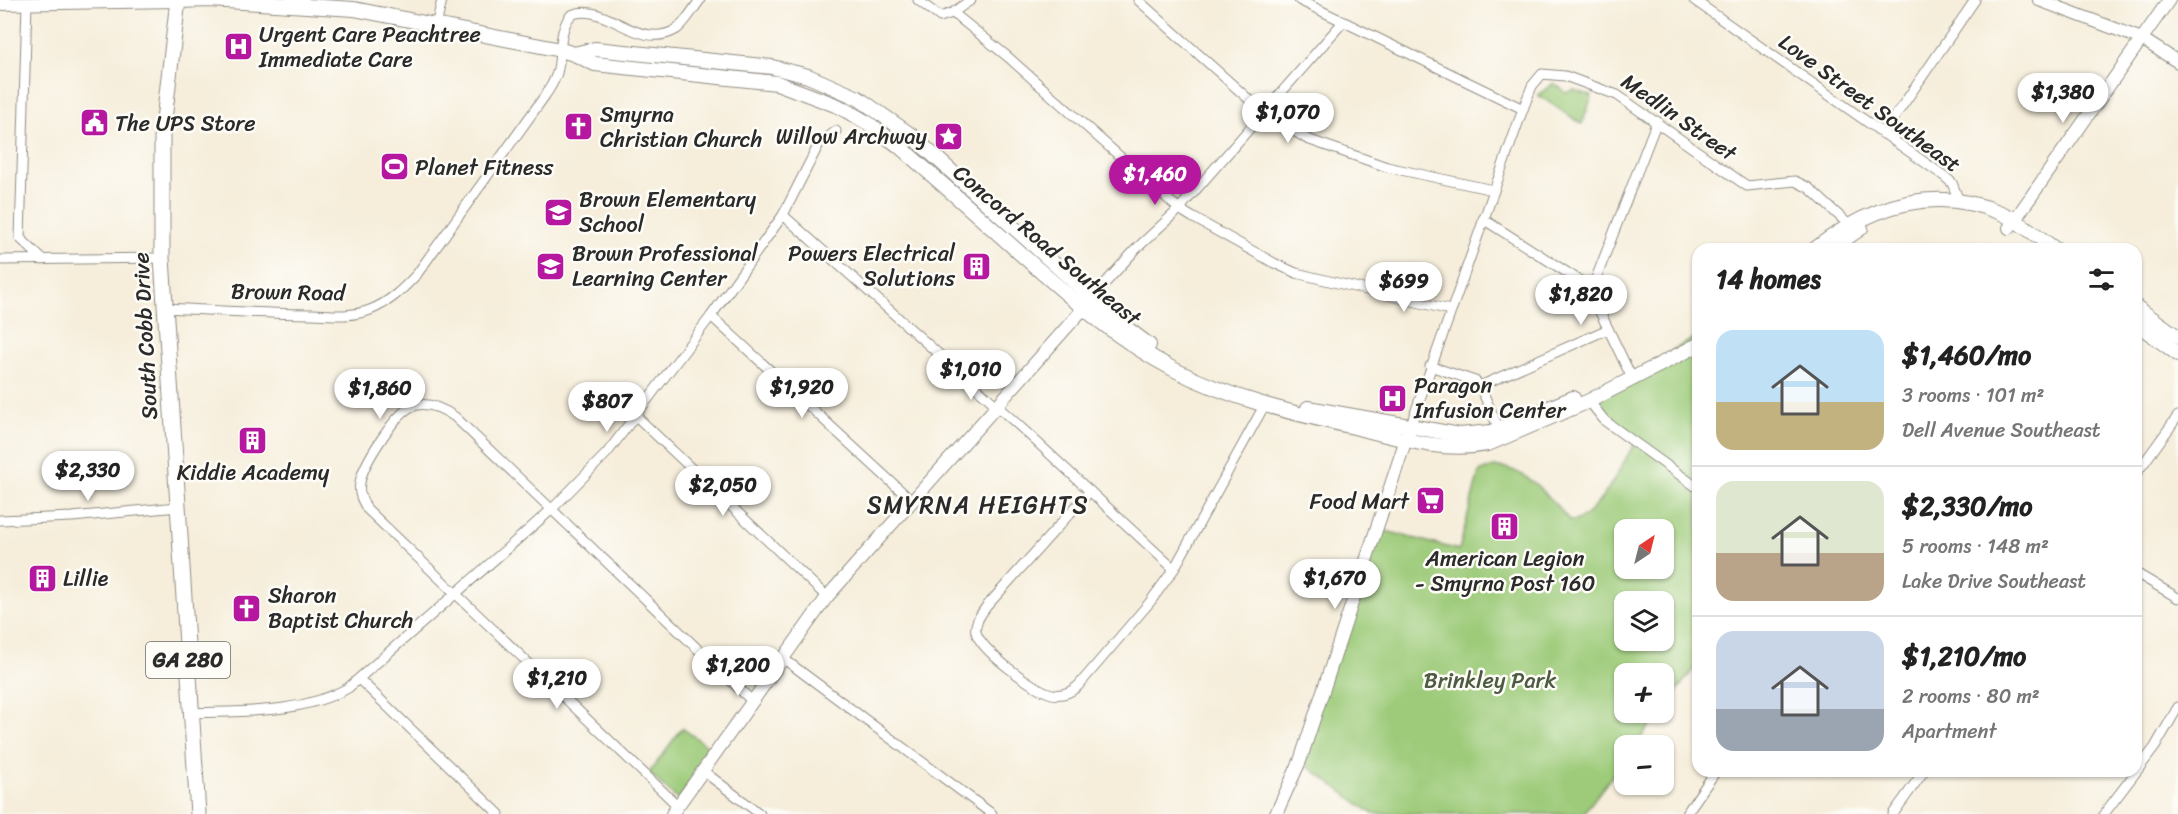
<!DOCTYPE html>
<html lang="en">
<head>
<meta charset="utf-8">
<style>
  :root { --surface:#fff; --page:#f6f6f6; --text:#222; --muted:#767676; --line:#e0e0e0; --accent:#b5179e }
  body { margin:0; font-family:Sriracha,sans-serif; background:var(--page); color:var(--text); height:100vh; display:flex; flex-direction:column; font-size:22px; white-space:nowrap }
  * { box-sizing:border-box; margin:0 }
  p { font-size:20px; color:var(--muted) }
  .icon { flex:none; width:33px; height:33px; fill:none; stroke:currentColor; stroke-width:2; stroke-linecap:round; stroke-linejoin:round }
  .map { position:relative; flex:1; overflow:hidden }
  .panel { position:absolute; left:1692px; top:243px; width:450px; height:534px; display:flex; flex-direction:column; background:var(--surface); border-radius:18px; box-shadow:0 2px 4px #0004 }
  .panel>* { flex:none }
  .needle { width:39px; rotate:35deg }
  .fabs { position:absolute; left:1614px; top:519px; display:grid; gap:12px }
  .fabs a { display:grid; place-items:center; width:60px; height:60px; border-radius:12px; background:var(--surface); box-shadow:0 2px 4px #0004; font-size:30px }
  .price { position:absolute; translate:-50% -51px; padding:0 14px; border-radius:21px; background:#fff; color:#222; font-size:20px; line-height:39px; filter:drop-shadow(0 2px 3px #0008) }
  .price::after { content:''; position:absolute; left:50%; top:36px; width:18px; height:14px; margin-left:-9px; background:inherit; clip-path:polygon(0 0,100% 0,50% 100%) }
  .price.on { background:var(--accent); color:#fff }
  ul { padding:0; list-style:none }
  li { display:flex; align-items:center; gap:18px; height:150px; padding:0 24px }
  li+li { border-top:2px solid var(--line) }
  li span { display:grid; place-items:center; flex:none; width:168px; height:120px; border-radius:18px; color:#555 }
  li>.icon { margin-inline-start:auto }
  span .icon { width:72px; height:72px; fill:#fffc; stroke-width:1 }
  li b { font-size:26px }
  h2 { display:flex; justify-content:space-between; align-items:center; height:72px; padding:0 24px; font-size:26px }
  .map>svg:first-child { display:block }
  .green { fill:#9dcb79; stroke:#647b52; stroke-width:1.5; fill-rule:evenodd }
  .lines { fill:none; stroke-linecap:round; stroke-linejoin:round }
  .minor-casing { stroke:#908c83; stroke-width:11 }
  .tertiary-casing { stroke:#908c83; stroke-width:14 }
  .secondary-casing { stroke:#908c83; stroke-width:16 }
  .primary-casing { stroke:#908c83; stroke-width:17 }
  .minor { stroke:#fff; stroke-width:9 }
  .tertiary { stroke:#fff; stroke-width:12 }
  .secondary { stroke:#fff; stroke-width:14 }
  .primary { stroke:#fff; stroke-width:15 }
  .labels { text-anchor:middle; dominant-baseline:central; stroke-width:5; stroke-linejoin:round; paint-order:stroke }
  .shield { fill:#fdfcf7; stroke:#6a6a68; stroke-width:1.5 }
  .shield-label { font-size:21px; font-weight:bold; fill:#2b2b2b }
  .poi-label { font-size:22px; fill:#2b2b2b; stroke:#fdfcf7; text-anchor:start }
  .street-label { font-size:22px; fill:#2b2b2b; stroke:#fdfcf7 }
  .park-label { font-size:22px; fill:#4d5b42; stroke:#fdfcf7 }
  .neighbourhood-label { font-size:24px; letter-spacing:1.5px; fill:#2b2b2b; stroke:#fdfcf7 }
</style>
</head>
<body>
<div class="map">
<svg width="2178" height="814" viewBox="0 0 2178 814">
  <rect width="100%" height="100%" fill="#fdfcf7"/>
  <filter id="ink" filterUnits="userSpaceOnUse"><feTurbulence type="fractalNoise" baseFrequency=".0167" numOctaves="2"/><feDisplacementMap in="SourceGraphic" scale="12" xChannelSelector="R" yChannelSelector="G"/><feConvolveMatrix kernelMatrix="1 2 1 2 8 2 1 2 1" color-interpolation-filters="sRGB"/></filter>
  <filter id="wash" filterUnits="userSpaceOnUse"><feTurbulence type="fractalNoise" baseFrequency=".008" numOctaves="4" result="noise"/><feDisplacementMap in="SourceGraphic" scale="24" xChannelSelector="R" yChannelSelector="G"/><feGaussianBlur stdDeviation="1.35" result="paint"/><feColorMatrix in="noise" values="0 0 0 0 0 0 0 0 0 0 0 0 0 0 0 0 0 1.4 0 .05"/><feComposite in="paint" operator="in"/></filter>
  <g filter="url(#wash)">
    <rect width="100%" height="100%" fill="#f6eedb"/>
    <g class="green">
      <path d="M1554 83 1566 93 1574 90 1592 96 1582 124 1538 95Z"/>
      <path d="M1698 336V663L1664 708V674H1624V712L1660 713 1635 745 1624 746V760L1583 814H1373L1300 761 1378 529 1459 550 1479 472C1484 470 1492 467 1498 467 1528 468 1552 501 1570 521 1595 523 1622 463 1635 443L1587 398ZM1624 530H1664V568H1624ZM1624 602H1664V640H1624Z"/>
      <path d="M682 728 713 750 680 798H676L649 773Z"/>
    </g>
  </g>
  <g filter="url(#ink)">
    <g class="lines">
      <defs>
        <g id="minor">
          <path d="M918 0 940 17 952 13 957 16 1008 57 1179 209 1192 217 1274 263 1296 273 1450 310"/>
          <path d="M1138 0 1263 112 1307 139 1387 167 1493 190"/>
          <path d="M1299 0 1523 109"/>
          <path d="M1694 0 1944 176 1952 183 1959 201"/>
          <path d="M27 3 20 238 43 260"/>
          <path d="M952 13 971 0"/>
          <path d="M436 26 442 0"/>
          <path d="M1883 134 1975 0"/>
          <path d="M783 215 1026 432 1174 569"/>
          <path d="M1483 219 1582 282 1595 281 1657 121"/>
          <path d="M0 260 162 258"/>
          <path d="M1586 283 1629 372"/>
          <path d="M1090 300 1136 249 1179 209 1343 22"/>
          <path d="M165 308C214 310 263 314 312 314 331 315 352 317 370 310 390 302 403 289 417 274L544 97C549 90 554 82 557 73 562 55 558 30 571 15 605 0 638 53 677 29 686 22 693 9 700 0"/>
          <path d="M711 316 912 501"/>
          <path d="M1430 366 1475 381 1480 386 1499 429"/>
          <path d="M1480 386 1608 329"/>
          <path d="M1589 401 1605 421 1698 488"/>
          <path d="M636 416 827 597"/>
          <path d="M1410 427 1523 109 1532 86 1542 74 1565 76 1617 95 1747 186 1795 181 1809 188 1848 224"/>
          <path d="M2136 474 2178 416"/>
          <path d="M1090 491 986 607C981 614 974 623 976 632 980 650 1034 690 1052 694 1062 696 1070 693 1078 686L1150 602 1174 569 1264 406"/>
          <path d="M0 520 72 517 178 507"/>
          <path d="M2136 573 2178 598"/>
          <path d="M784 659 992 814"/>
          <path d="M360 680 499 814"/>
          <path d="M191 713C244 711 301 714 348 688L551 510 607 453 711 316 783 215 819 144 836 131"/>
          <path d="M703 771 760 814"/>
          <path d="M678 806 367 509C362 500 358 493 360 483 362 465 395 414 411 407 426 400 442 408 455 417L753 702"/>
          <path d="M1686 814 1716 771"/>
          <path d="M1893 814 1924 771"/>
          <path d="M2104 814 2155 747 2178 707"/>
        </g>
        <g id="tertiary">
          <path d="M2039 0 2142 39 2178 62"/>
          <path d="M0 4 178 1"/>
          <path d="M2009 228 2169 0"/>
          <path d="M672 814 827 597 1083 309"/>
          <path d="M1276 814 1300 761 1410 427"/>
        </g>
        <g id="secondary">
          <path d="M178 1 209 0 354 9 561 50 574 54 595 64 777 83 838 106 868 123 899 146C940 182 981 218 1022 255 1070 297 1116 339 1173 369 1231 399 1292 413 1354 427 1398 438 1443 453 1488 444L1589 401 1698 345"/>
          <path d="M574 54 595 49 772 67 808 76 858 98 911 135 1121 324 1149 345"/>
          <path d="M1815 249C1870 206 1933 184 2001 213 2020 221 2038 237 2055 249"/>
          <path d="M1831 249 1861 228"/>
          <path d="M2136 307 2178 337"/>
          <path d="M2136 323 2178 354"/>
          <path d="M1308 408 1460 435 1491 432 1573 398"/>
        </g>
        <path id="primary" d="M178 0 162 137V258L198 814"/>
      </defs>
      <use href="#minor" class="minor-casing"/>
      <use href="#tertiary" class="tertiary-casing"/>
      <use href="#secondary" class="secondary-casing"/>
      <use href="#primary" class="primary-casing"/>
      <use href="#minor" class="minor"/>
      <use href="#tertiary" class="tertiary"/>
      <use href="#secondary" class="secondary"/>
      <use href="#primary" class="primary"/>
    </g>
  </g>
  <defs>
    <symbol id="hospital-square" viewBox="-11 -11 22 22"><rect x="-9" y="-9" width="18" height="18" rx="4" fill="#b5179e" stroke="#fdfcf7"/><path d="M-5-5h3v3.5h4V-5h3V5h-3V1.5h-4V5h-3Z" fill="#fff"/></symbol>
    <symbol id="civic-square" viewBox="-11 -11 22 22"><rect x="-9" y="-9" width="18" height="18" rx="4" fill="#b5179e" stroke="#fdfcf7"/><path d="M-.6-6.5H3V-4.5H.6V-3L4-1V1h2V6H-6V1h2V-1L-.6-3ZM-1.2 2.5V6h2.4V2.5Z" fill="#fff"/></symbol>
    <symbol id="church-square" viewBox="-11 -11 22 22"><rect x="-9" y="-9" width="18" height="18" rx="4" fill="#b5179e" stroke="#fdfcf7"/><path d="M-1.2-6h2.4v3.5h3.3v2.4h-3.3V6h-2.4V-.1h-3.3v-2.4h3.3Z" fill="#fff"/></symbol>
    <symbol id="sight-square" viewBox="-11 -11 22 22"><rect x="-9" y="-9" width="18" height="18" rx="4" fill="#b5179e" stroke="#fdfcf7"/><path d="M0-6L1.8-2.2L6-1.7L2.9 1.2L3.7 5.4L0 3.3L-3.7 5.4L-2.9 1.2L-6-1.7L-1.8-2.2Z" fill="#fff"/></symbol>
    <symbol id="stadium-square" viewBox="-11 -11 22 22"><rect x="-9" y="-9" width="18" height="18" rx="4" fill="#b5179e" stroke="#fdfcf7"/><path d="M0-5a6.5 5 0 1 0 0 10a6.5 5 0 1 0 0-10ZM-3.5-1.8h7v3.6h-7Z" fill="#fff"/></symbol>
    <symbol id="school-square" viewBox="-11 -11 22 22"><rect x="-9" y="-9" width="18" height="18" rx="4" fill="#b5179e" stroke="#fdfcf7"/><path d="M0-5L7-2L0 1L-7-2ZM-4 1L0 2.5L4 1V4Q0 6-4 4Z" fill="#fff"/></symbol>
    <symbol id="building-square" viewBox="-11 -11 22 22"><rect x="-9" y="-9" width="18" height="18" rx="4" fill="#b5179e" stroke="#fdfcf7"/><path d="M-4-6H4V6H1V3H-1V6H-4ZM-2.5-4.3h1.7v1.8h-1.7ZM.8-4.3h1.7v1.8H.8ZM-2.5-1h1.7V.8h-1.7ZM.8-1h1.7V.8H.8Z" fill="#fff"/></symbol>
    <symbol id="supermarket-square" viewBox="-11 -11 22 22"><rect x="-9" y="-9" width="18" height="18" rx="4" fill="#b5179e" stroke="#fdfcf7"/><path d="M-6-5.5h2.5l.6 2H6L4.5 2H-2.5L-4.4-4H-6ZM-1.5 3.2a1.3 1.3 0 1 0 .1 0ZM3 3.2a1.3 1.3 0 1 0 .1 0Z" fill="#fff"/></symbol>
  </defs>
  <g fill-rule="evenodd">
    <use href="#hospital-square" x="222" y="30" width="33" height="33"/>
    <use href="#civic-square" x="78" y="106" width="33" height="33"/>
    <use href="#church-square" x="562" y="110" width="33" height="33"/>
    <use href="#sight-square" x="932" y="120" width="33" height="33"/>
    <use href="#stadium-square" x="378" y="150" width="33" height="33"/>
    <use href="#school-square" x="542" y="196" width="33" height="33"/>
    <use href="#school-square" x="534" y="250" width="33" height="33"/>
    <use href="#building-square" x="960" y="250" width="33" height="33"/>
    <use href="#hospital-square" x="1376" y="382" width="33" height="33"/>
    <use href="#building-square" x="236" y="424" width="33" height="33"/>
    <use href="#supermarket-square" x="1414" y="484" width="33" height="33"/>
    <use href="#building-square" x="1488" y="510" width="33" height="33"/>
    <use href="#building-square" x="26" y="562" width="33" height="33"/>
    <use href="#church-square" x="230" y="592" width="33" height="33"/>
  </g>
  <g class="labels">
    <rect class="shield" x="146" y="642" width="84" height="36" rx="4.5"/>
    <g class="shield-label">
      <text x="188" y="660">GA 280</text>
    </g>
    <g class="poi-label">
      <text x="259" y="34">Urgent Care Peachtree<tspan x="259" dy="25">Immediate Care</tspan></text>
      <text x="600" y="114">Smyrna<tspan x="600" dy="25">Christian Church</tspan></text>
      <text x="115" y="123">The UPS Store</text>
      <text x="927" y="136" text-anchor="end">Willow Archway</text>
      <text x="415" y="167">Planet Fitness</text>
      <text x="579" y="199">Brown Elementary<tspan x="579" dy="25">School</tspan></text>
      <text x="572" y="253">Brown Professional<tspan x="572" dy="25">Learning Center</tspan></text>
      <text x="955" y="253" text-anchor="end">Powers Electrical<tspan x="955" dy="25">Solutions</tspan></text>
      <text x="1414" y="385">Paragon<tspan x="1414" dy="25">Infusion Center</tspan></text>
      <text x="253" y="472" text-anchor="middle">Kiddie Academy</text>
      <text x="1409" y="501" text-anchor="end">Food Mart</text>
      <text x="1505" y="558" text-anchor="middle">American Legion<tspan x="1505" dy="25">- Smyrna Post 160</tspan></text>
      <text x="63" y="578">Lillie</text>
      <text x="268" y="595">Sharon<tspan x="268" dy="25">Baptist Church</tspan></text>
    </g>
    <g class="street-label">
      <text transform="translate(1870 103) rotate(36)">Love Street Southeast</text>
      <text transform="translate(1679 117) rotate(35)">Medlin Street</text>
      <text transform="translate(1047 245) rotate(40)">Concord Road Southeast</text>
      <text transform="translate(288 292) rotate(1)">Brown Road</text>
      <text transform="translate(145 336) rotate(-93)">South Cobb Drive</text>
    </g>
    <g class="park-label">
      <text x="1490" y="680">Brinkley Park</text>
    </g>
    <g class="neighbourhood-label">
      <text x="978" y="505">SMYRNA HEIGHTS</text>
    </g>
  </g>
</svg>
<div class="fabs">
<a><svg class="needle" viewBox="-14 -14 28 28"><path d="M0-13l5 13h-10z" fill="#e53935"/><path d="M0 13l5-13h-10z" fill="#767676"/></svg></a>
<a><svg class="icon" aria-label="layers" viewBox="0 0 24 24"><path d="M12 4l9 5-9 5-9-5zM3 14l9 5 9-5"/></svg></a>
<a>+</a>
<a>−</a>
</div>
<b class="price" style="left:2063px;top:124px">$1,380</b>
<b class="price" style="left:1288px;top:144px">$1,070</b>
<b class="price on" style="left:1155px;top:206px">$1,460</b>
<b class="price" style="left:1404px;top:313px">$699</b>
<b class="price" style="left:1581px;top:326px">$1,820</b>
<b class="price" style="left:971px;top:401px">$1,010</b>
<b class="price" style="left:802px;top:419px">$1,920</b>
<b class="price" style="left:380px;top:420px">$1,860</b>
<b class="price" style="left:607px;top:433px">$807</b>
<b class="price" style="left:88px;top:502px">$2,330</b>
<b class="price" style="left:723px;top:517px">$2,050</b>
<b class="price" style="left:1335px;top:610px">$1,670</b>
<b class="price" style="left:738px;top:697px">$1,200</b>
<b class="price" style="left:557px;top:710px">$1,210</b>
<section class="panel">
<h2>14 homes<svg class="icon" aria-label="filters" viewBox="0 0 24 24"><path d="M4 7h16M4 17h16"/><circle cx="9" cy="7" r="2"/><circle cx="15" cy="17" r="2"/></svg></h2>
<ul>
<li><span style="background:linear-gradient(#bfe0f5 60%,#c2b280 0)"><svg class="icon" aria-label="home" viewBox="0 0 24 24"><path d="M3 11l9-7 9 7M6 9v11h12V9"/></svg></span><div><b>$1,460/mo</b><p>3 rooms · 101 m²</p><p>Dell Avenue Southeast</p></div></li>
<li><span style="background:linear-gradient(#dfe7d0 60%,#b9a48a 0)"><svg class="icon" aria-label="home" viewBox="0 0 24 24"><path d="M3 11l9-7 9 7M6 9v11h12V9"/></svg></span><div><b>$2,330/mo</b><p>5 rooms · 148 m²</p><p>Lake Drive Southeast</p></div></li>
<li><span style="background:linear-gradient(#c9d6e8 65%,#9aa5b1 0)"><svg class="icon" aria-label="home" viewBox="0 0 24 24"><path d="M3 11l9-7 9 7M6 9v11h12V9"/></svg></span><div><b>$1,210/mo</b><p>2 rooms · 80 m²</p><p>Apartment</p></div></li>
</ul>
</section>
</div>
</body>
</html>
